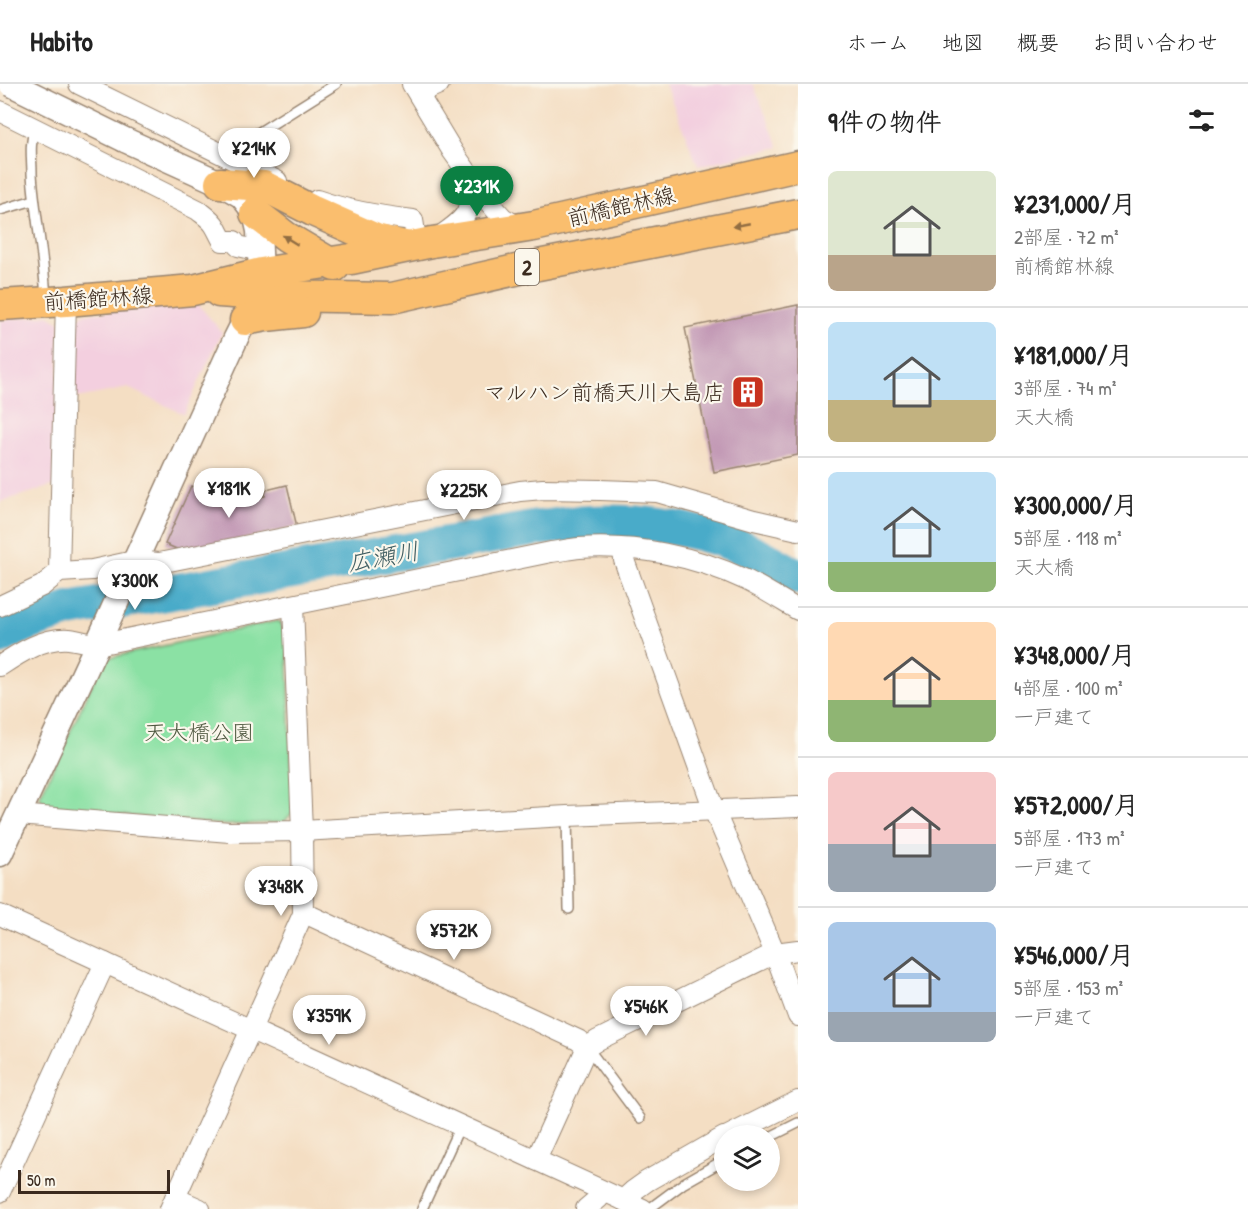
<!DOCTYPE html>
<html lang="ja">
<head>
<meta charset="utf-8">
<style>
  :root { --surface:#fff; --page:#f6f6f6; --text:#222; --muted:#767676; --line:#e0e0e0; --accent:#0b8043 }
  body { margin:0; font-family:"Patrick Hand","Klee One",sans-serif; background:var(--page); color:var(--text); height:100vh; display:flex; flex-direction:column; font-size:22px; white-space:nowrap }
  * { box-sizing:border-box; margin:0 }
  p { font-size:20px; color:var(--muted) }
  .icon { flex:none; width:33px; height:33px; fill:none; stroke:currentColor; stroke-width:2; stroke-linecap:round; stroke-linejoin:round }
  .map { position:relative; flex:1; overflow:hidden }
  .panel { display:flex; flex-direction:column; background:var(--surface); width:450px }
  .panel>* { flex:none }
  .fabs { position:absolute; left:714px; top:1041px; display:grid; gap:12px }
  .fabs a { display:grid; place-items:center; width:66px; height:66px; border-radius:50%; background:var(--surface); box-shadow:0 3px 9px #0003; font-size:30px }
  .scale { position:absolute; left:18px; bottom:15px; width:152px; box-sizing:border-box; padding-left:6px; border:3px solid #3b2a1e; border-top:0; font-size:16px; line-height:21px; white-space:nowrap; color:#3b2a1e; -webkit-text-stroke:4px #fbf7ec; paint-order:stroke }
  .price { position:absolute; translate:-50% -51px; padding:0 14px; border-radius:21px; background:#fff; color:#222; font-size:20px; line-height:39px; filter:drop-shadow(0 2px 3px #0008) }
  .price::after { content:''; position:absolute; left:50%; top:36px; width:18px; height:14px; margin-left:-9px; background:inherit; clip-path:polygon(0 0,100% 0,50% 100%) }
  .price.active { background:var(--accent); color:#fff }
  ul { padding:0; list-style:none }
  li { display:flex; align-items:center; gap:18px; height:150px; padding:0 30px }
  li+li { border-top:2px solid var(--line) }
  li span { display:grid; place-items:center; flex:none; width:168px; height:120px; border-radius:9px; color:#555 }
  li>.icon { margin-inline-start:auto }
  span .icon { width:72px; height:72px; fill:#fffc; stroke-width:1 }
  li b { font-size:26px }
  h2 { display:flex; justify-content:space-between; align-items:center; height:72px; padding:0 30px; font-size:26px }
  header { display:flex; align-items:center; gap:36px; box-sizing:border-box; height:84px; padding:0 30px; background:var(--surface); border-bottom:2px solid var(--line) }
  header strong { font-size:28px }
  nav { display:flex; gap:33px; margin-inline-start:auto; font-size:21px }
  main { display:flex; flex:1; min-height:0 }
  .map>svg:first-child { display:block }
  .built { fill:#f3cfdf }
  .green { fill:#8be1a4; stroke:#638661; stroke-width:1.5 }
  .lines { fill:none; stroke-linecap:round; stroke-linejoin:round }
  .river { stroke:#4aabc9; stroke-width:36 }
  .building { fill:#c299b5 }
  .service-casing { stroke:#988470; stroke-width:12 }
  .minor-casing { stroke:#988470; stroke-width:22 }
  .tertiary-casing { stroke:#988470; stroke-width:27 }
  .primary-casing { stroke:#988470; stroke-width:33 }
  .service { stroke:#fff; stroke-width:9 }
  .minor { stroke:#fff; stroke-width:20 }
  .tertiary { stroke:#fff; stroke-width:24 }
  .primary { stroke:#fabe6e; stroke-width:30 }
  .tertiary-bridge-casing { stroke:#988470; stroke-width:27; stroke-linecap:butt }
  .tertiary-bridge { stroke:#fff; stroke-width:24 }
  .oneway { fill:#916d42 }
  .labels { text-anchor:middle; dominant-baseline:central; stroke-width:4.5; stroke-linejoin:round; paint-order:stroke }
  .shield { fill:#fbf7ec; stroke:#75685c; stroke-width:1.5 }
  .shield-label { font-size:21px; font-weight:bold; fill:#3b2a1e }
  .street-label { font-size:22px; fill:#3b2a1e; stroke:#fbf7ec }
  .poi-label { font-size:22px; fill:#3b2a1e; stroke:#fbf7ec; text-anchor:end }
  .park-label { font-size:22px; fill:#4f5840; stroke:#fbf7ec }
  .water-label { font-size:24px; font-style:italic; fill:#415e62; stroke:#fbf7ec }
</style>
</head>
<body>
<header>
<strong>Habito</strong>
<nav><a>ホーム</a><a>地図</a><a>概要</a><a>お問い合わせ</a></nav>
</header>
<main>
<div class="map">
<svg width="798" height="1125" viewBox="0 0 798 1125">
  <rect width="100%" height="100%" fill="#fbf7ec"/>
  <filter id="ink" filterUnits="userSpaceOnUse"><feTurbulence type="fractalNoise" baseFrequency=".0167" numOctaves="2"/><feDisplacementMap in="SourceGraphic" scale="12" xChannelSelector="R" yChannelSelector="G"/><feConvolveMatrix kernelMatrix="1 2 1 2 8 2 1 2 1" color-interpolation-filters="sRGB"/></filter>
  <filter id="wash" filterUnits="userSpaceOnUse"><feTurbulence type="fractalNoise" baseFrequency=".008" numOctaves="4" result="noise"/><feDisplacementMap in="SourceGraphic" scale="24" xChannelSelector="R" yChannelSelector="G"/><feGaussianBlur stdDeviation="1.35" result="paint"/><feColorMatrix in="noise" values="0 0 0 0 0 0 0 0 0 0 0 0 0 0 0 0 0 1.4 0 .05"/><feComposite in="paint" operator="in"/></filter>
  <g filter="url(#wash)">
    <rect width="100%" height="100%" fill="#f4dec3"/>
    <g class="built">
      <path d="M665 0H753L779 63 698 82Z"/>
      <path d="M196 218 222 248 184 330 128 304 72 315 73 238 83 230Z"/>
      <path d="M49 231 60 238 55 401 0 418V236Z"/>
    </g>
    <path class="green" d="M277 537 287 545 293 728 284 738 227 741 44 724 40 712 104 575Z"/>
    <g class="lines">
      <path class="river" d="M0 553C22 540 45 533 69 526L538 444C550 443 562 441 574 440 628 435 691 442 741 463 761 471 779 482 798 493"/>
    </g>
    <g id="blocks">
      <g class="building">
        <path d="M798 221V371L714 388 685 244Z"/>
        <path d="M287 401 297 443 186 469 165 460 191 402 218 414 219 421 265 412 266 406Z"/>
      </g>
    </g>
  </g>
  <g filter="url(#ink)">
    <use href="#blocks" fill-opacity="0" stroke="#988470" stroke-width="1.5"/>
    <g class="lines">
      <defs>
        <g id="service">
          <path d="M35 45C29 60 32 74 32 90 35 132 44 173 46 215"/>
          <path d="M228 74 234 64 336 0"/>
          <path d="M0 126 34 116"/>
          <path d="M567 732 569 825"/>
          <path d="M587 963 640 1034"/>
          <path d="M770 1053 798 1039"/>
          <path d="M422 1125 460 1042"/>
          <path d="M649 1125 684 1099 724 1076"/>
        </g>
        <g id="minor">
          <path d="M79 0 277 97"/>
          <path d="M412 0 453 68 487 116 503 134 519 143 525 142"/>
          <path d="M419 11 430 4 439 0"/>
          <path d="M0 27 198 126C204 131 211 135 215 142 218 147 220 152 223 157H234L238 162 261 167"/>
          <path d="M317 116C348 127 380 132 413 136L417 161"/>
          <path d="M439 153C470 132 476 125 461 89"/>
          <path d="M623 465 624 476 714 726 775 869 798 932"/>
          <path d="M59 488 66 217"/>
          <path d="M0 522 42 502 59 488 92 486 134 477 159 479 520 407 543 405 600 406 657 408 754 436 798 446"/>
          <path d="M0 582C19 569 44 553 69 555 78 556 88 559 97 561L551 468C560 467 570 465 579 464 635 460 695 472 746 496 764 505 781 516 798 526"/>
          <path d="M20 727 30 732 230 748 302 747 567 732 798 723"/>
          <path d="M303 830 311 832 578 956 587 963"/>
          <path d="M0 831 643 1125"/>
          <path d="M728 1052 798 1017"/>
          <path d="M536 1076 587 963 598 956 775 869 798 866"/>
          <path d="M0 1108 105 879"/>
          <path d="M175 1114 200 1125"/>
          <path d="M623 1116 633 1107 647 1097 724 1053"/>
          <path d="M170 1125 303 830 302 747 293 521"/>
          <path d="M586 1125 599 1114 603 1108"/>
        </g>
        <path id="tertiary" d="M0 770 97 561 236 254 245 236 255 211 261 189 259 147 255 129 242 112 220 99 125 56"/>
        <g id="primary">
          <path d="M220 99 264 102 313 127 376 155 405 162"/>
          <path d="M255 129 286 153 335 182"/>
          <path d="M219 208 275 212 392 214 538 181 798 130"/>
          <path d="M0 221 66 217 193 206 261 189 351 175 432 158 534 142 798 82"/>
          <path d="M245 236 266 232 303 228"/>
        </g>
      </defs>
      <use href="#service" class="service-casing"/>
      <use href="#minor" class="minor-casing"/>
      <use href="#tertiary" class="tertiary-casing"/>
      <use href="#primary" class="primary-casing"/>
      <use href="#service" class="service"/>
      <use href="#minor" class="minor"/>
      <use href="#tertiary" class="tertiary"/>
      <use href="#primary" class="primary"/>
      <defs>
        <path id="tertiary-bridge" d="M11 0 125 56"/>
      </defs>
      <use href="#tertiary-bridge" class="tertiary-bridge-casing"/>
      <use href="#tertiary-bridge" class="tertiary-bridge"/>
    </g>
    <defs><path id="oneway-solid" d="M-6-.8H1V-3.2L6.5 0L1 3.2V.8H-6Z" transform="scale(1.5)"/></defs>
    <g class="oneway">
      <use href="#oneway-solid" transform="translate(741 141) rotate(169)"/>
      <use href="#oneway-solid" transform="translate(290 156) rotate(-148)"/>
    </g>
  </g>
  <defs>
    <symbol id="building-square" viewBox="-11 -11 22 22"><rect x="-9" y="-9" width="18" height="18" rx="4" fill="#c8321e" stroke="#fbf7ec"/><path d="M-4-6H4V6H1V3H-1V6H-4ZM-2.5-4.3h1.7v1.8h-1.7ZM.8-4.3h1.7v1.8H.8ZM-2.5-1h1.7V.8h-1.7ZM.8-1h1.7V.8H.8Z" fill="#fff"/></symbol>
  </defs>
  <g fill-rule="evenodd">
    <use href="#building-square" x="729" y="289" width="38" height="38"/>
  </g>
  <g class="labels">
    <rect class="shield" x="515" y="165" width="24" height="36" rx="4.5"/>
    <g class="shield-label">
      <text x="527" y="183">2</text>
    </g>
    <g class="street-label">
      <text transform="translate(621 122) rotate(-13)">前橋館林線</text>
      <text transform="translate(98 214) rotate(-4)">前橋館林線</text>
    </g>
    <g class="poi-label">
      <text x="725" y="308">マルハン前橋天川大島店</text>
    </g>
    <g class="park-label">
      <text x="199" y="648">天大橋公園</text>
    </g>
    <g class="water-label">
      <text transform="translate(383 472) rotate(-10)">広瀬川</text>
    </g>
  </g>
</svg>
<div class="fabs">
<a><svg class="icon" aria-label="layers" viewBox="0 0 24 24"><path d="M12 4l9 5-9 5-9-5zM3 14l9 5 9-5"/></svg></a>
</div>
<div class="scale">50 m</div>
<b class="price" style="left:254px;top:95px">¥214K</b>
<b class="price active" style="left:477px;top:133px">¥231K</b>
<b class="price" style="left:229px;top:435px">¥181K</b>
<b class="price" style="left:464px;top:437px">¥225K</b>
<b class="price" style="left:135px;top:527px">¥300K</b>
<b class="price" style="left:281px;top:833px">¥348K</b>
<b class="price" style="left:454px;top:877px">¥572K</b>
<b class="price" style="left:646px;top:953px">¥546K</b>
<b class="price" style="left:329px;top:962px">¥359K</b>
</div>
<section class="panel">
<h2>9件の物件<svg class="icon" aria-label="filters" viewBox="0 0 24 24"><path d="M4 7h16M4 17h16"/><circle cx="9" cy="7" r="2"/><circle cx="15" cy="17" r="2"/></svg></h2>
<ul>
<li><span style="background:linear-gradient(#dfe7d0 70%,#b9a48a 0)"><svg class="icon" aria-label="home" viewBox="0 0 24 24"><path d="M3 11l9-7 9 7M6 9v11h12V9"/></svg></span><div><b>¥231,000/月</b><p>2部屋 · 72 m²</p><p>前橋館林線</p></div></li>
<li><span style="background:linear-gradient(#bfe0f5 65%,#c2b280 0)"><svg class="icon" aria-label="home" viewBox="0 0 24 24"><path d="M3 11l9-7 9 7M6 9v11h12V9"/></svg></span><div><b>¥181,000/月</b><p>3部屋 · 74 m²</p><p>天大橋</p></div></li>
<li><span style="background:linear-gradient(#bfe0f5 75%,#8fb573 0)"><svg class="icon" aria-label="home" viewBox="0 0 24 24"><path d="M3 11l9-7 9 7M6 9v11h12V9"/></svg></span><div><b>¥300,000/月</b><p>5部屋 · 118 m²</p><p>天大橋</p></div></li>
<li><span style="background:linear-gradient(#ffd9b3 65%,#8fb573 0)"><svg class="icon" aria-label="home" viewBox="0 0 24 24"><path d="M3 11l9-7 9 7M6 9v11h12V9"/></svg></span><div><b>¥348,000/月</b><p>4部屋 · 100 m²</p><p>一戸建て</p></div></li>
<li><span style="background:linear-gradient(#f6c9c9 60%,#9aa5b1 0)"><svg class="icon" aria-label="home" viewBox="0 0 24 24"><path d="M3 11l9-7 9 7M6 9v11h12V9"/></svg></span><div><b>¥572,000/月</b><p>5部屋 · 173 m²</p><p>一戸建て</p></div></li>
<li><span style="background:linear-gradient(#a9c7e8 75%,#9aa5b1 0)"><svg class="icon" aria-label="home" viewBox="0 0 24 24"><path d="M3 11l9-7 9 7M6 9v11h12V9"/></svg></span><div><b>¥546,000/月</b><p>5部屋 · 153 m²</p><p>一戸建て</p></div></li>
</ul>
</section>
</main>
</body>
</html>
